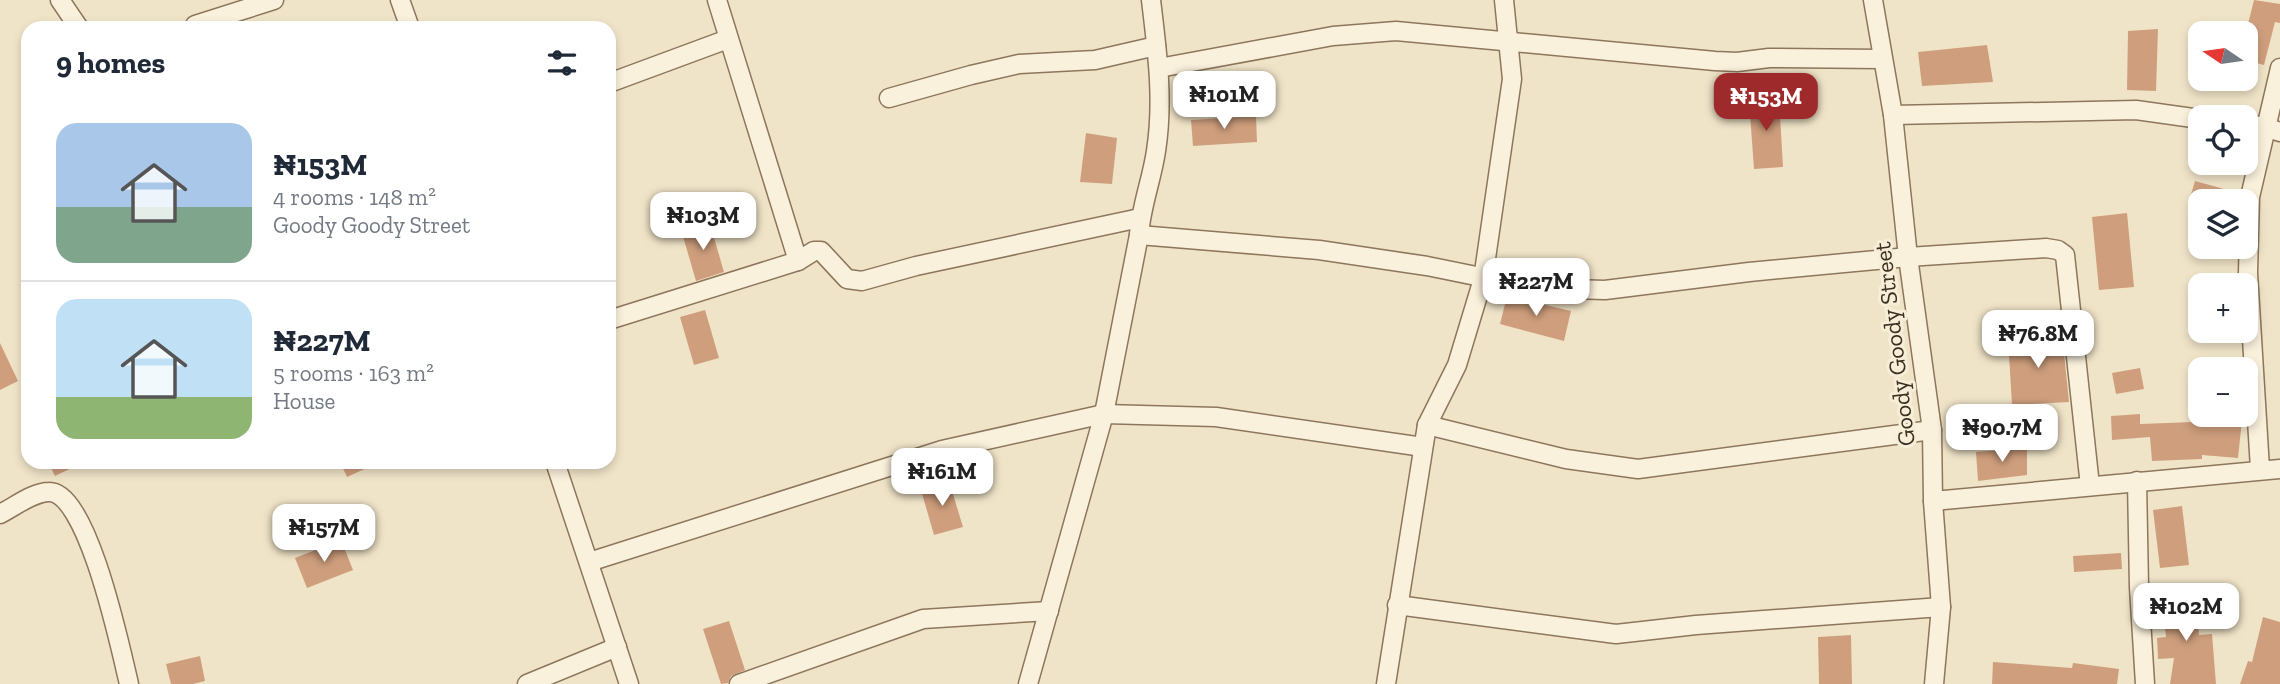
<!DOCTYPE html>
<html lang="en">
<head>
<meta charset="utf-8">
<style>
  :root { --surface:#fff; --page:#f6f6f7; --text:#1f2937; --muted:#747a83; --line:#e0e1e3; --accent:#9e2a2b }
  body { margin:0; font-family:"Zilla Slab",serif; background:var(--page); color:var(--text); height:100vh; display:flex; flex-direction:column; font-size:26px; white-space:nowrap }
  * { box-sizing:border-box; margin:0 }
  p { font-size:23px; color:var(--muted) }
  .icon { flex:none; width:38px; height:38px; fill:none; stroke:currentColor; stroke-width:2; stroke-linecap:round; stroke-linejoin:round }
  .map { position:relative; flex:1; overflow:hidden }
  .details { position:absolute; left:21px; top:21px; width:595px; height:448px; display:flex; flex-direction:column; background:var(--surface); border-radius:21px; box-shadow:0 4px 10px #0003 }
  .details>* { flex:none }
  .needle { width:46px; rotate:283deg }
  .controls { position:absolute; left:2188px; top:21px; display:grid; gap:14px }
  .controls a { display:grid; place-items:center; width:70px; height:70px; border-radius:14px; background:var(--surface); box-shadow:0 4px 10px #0003; font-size:35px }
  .price { position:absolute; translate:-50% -60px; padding:0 16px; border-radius:14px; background:#fff; color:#222; font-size:23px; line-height:46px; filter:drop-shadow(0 2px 4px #0008) }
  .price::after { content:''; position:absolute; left:50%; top:42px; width:21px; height:16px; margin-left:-10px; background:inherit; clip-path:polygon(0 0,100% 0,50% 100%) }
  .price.current { background:var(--accent); color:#fff }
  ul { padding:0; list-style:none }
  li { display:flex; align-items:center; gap:21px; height:175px; padding:0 35px }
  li+li { border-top:2px solid var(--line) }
  li span { display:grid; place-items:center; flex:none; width:196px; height:140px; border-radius:21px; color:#555 }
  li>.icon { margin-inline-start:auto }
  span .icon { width:84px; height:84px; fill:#fffc; stroke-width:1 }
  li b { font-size:30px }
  h2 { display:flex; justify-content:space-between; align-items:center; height:84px; padding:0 35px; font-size:30px }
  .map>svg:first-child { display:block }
  .building { fill:#cf9f7d }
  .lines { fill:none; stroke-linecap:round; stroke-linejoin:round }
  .street-casing { stroke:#8d765c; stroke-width:21 }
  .street { stroke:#faf1dc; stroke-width:18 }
  .labels { text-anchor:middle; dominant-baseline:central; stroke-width:6; stroke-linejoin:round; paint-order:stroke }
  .street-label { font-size:24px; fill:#3d2e20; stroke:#f7eed8 }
</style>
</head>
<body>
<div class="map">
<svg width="2280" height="684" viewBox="0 0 2280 684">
  <rect width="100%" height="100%" fill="#f0e4c8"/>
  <g class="building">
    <path d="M2254 0 2280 4V23L2275 22 2264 65 2245 60V36Z"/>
    <path d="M2158 29 2156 91 2127 90 2128 31Z"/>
    <path d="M1987 45 1993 82 1922 86 1918 52Z"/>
    <path d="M1779 98 1783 167 1754 169 1749 100Z"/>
    <path d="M1256 116 1257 142 1193 146 1191 120Z"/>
    <path d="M1086 133 1117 138 1112 184 1080 182Z"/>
    <path d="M2195 181 2224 189 2221 201H2189Z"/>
    <path d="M2127 213 2134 287 2099 290 2092 217Z"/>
    <path d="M710 224 724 272 696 281 682 233Z"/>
    <path d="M1507 296 1571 311 1564 341 1500 324Z"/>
    <path d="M705 310 719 358 694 365 680 317Z"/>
    <path d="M2062 334 2069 402 2012 405 2008 338Z"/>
    <path d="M0 343 18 381 0 390Z"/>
    <path d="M2140 368 2144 389 2116 394 2112 373Z"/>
    <path d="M2140 414V424L2219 421 2220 418 2242 420 2238 458 2202 455V459L2152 461 2150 437 2112 440 2111 416Z"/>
    <path d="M2027 448V475L1978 481 1976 452Z"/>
    <path d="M48 462H84L55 476Z"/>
    <path d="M340 462H380L347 477Z"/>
    <path d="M949 481 963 527 934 535 921 490Z"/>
    <path d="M2182 506 2189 565 2160 568 2153 510Z"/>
    <path d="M341 540 353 570 307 588 295 558Z"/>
    <path d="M2121 553 2122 569 2074 572 2073 556Z"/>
    <path d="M2195 594 2199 635 2212 634 2216 684H2170L2174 658 2158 659 2157 638 2166 637 2162 598Z"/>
    <path d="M2263 617 2280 622V684H2240L2248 661 2252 662Z"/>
    <path d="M729 621 745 670 731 676 728 683 721 684 703 629Z"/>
    <path d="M1851 635 1852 684H1819L1818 637Z"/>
    <path d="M200 656 205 681 193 684H171L166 664Z"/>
    <path d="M1993 662 2072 668 2073 663 2119 669 2117 684H1992Z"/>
  </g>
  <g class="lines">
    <defs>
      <g id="street">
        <path d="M60 0 79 28"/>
        <path d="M400 0 410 28"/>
        <path d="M717 0 798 261"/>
        <path d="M1873 0 1893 115 1908 257 1932 430 1933 501 1941 607 1934 684"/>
        <path d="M195 25 274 0"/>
        <path d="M1159 68 1333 36 1396 31 1715 61 1737 62 1769 58 1882 59"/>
        <path d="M609 83 728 39"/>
        <path d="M889 98 971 75 1019 64 1095 60 1156 46"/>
        <path d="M1893 115 2136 110 2200 119"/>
        <path d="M2245 124 2265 127 2280 132"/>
        <path d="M1139 235 1319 250 1427 266 1535 288 1605 290 1749 272 1908 257 2046 248 2058 250 2065 255 2090 486"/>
        <path d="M609 320 798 261 814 251H821L847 279 862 281 916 266 1140 218"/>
        <path d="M1427 425 1566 459 1638 469 1932 430"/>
        <path d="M555 462 629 684"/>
        <path d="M2260 469 2248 273 2250 197 2280 68"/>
        <path d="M2137 481 2139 587 2145 684"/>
        <path d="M1933 501 2280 469"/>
        <path d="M0 514C14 507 33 492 49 492 88 491 121 651 129 684"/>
        <path d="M589 562 942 450 1104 414 1216 417 1423 447"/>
        <path d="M1397 605 1616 634 1696 625 1941 607"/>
        <path d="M527 684 617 647"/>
        <path d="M739 684 923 619 1049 611"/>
        <path d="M1028 684 1104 414 1139 235C1141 206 1152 179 1156 151 1164 100 1157 50 1151 0"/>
        <path d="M1386 684 1427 425 1457 365 1483 279 1512 79 1504 0"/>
      </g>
    </defs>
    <use href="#street" class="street-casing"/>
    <use href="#street" class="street"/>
  </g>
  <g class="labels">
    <g class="street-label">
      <text transform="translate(1894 344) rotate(-97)">Goody Goody Street</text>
    </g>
  </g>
</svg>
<div class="controls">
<a><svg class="needle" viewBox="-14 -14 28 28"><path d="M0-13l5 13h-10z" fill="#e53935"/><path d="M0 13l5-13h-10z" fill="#747a83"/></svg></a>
<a><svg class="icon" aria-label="locate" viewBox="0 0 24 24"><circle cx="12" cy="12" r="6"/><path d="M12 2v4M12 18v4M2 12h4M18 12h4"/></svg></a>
<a><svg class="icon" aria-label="layers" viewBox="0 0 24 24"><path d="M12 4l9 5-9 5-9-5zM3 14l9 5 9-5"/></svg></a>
<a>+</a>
<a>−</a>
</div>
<b class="price" style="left:1224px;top:131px">₦101M</b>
<b class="price current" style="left:1766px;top:133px">₦153M</b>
<b class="price" style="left:703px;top:252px">₦103M</b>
<b class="price" style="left:1536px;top:318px">₦227M</b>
<b class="price" style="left:2038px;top:370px">₦76.8M</b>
<b class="price" style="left:2002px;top:464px">₦90.7M</b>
<b class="price" style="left:942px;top:508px">₦161M</b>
<b class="price" style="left:324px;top:564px">₦157M</b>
<b class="price" style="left:2186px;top:643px">₦102M</b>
<section class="details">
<h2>9 homes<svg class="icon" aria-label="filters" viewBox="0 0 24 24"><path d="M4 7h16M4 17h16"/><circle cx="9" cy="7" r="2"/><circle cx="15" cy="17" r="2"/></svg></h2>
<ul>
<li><span style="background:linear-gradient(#a9c7e8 60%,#7fa58c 0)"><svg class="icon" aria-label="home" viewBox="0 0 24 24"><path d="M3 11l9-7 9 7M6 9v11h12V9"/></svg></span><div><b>₦153M</b><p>4 rooms · 148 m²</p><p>Goody Goody Street</p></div></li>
<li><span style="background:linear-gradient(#bfe0f5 70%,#8fb573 0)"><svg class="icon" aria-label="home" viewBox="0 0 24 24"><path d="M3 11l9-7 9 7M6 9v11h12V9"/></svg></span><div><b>₦227M</b><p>5 rooms · 163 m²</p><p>House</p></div></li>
</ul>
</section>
</div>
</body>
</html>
